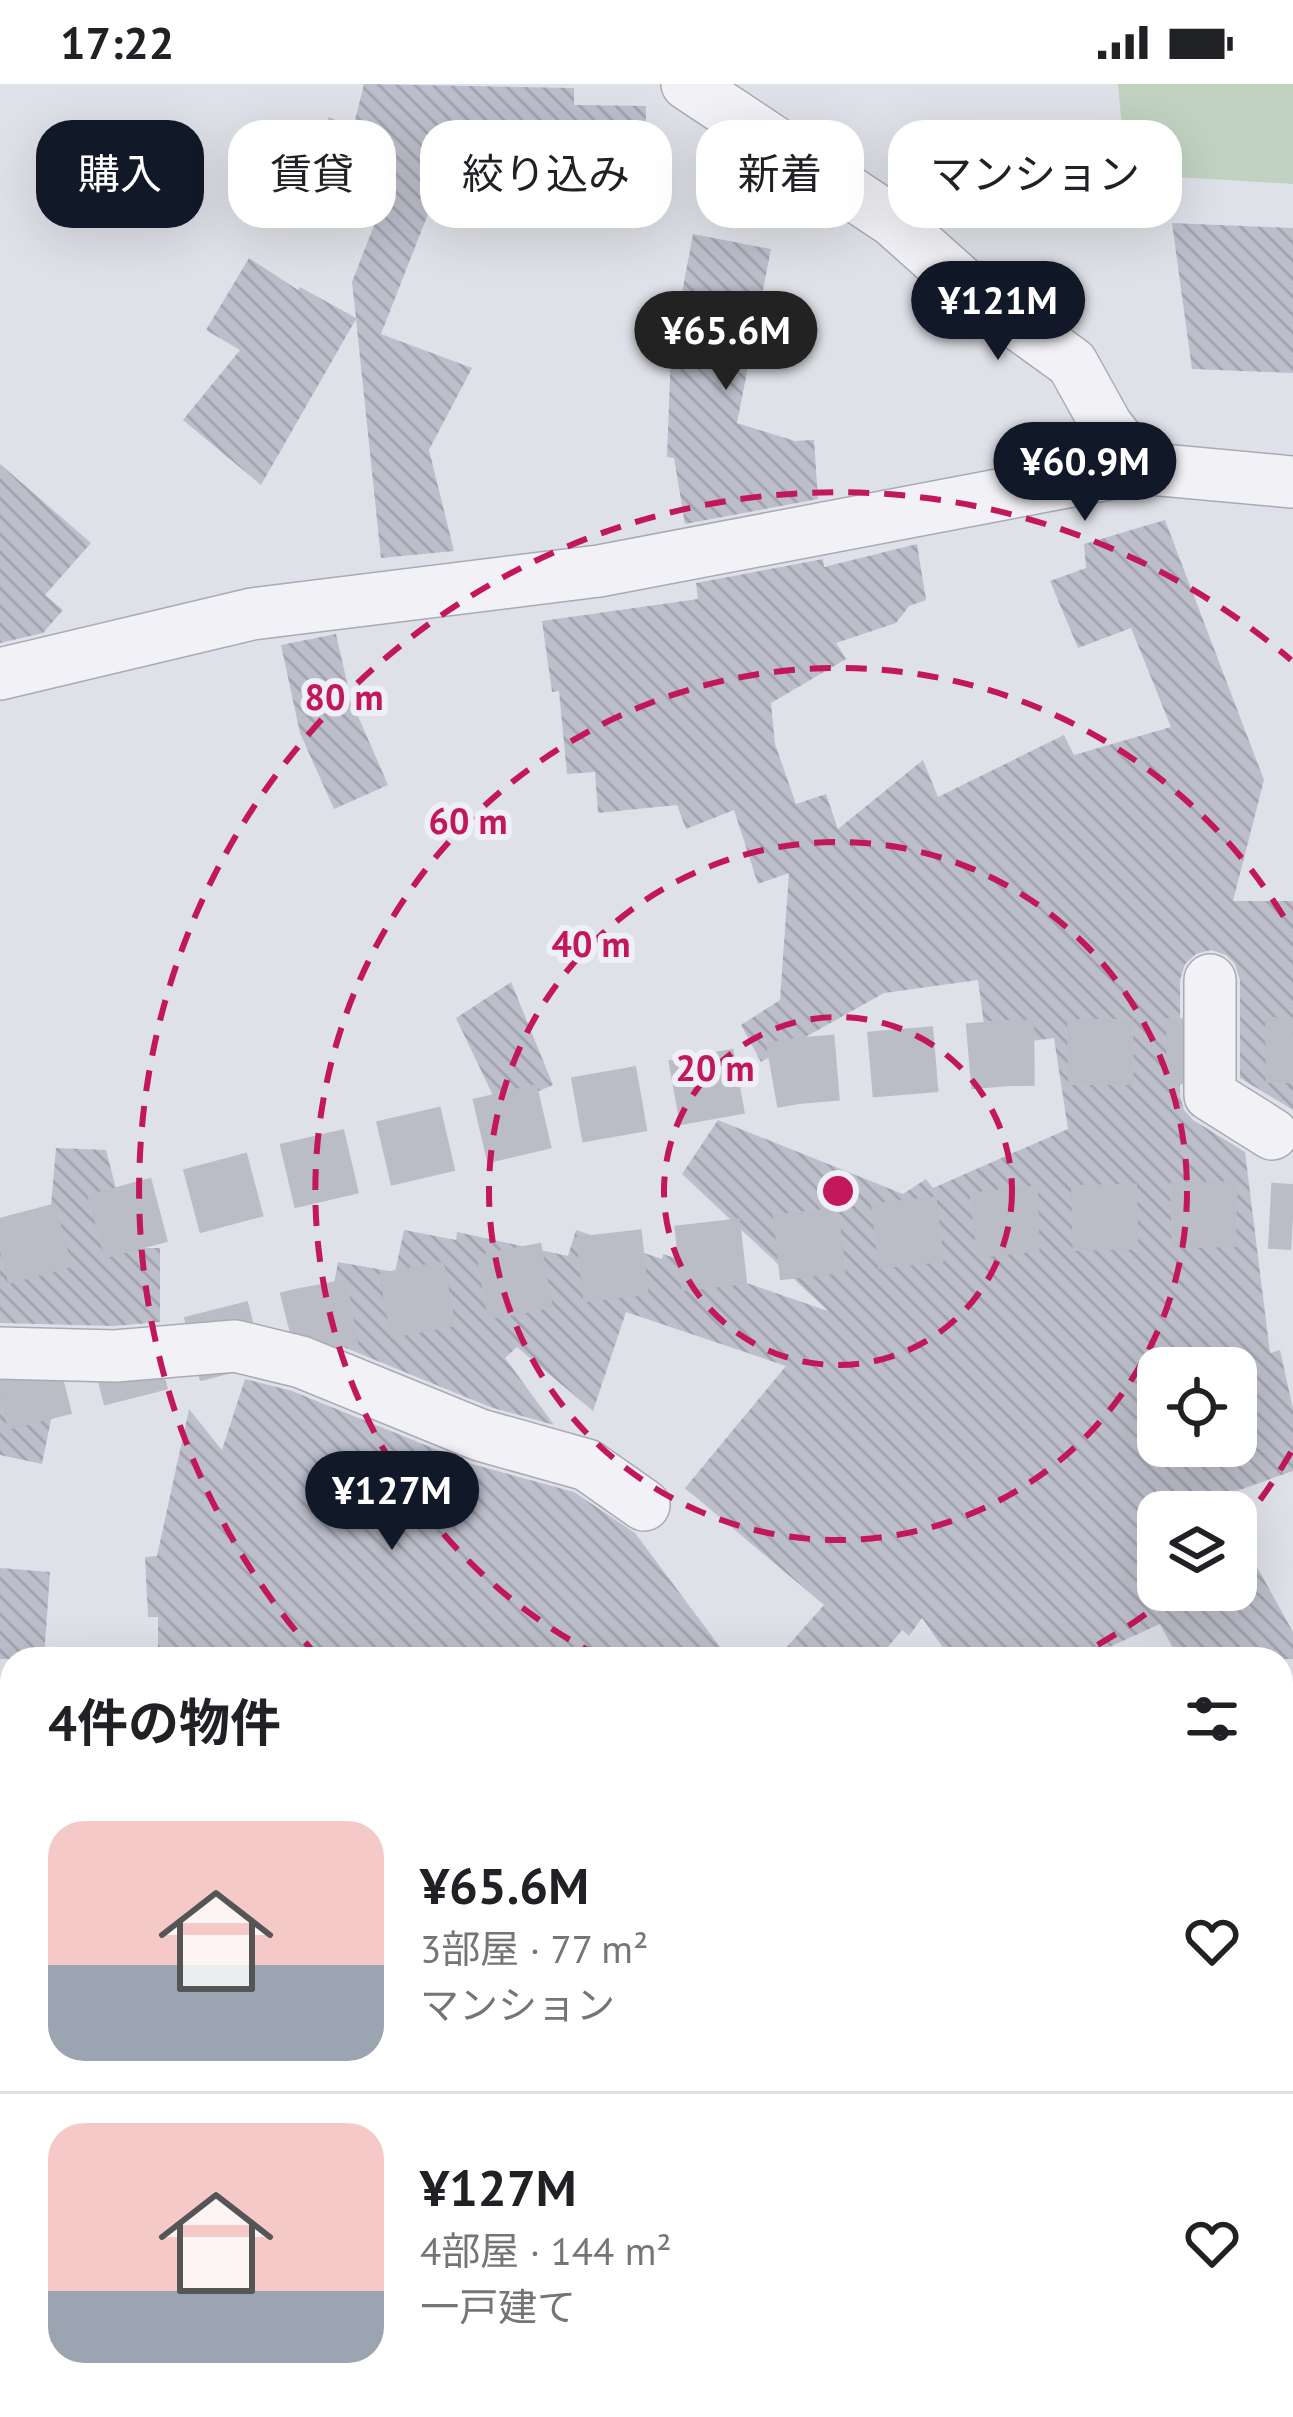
<!DOCTYPE html>
<html lang="ja">
<head>
<meta charset="utf-8">
<style>
  :root { --surface:#fff; --page:#f2f2f2; --text:#202124; --muted:#757577; --line:#e0e0e0; --accent:#111827 }
  body { margin:0; font-family:"PT Sans","Noto Sans JP",sans-serif; background:var(--page); color:var(--text); height:100vh; display:flex; flex-direction:column; font-size:45px; white-space:nowrap }
  * { box-sizing:border-box; margin:0 }
  p { font-size:39px; color:var(--muted) }
  .icon { flex:none; width:66px; height:66px; fill:none; stroke:currentColor; stroke-width:2; stroke-linecap:round; stroke-linejoin:round }
  .map { position:relative; flex:1; overflow:hidden }
  .details { position:absolute; left:0px; top:1563px; width:1293px; height:771px; display:flex; flex-direction:column; background:var(--surface); border-radius:36px 36px 0 0; box-shadow:0 12px 48px #0002 }
  .details>* { flex:none }
  .hud { position:absolute; left:36px; top:36px; width:1221px; height:108px; display:flex; gap:24px }
  .controls { position:absolute; left:1137px; top:1263px; display:grid; gap:24px }
  .controls a { display:grid; place-items:center; width:120px; height:120px; border-radius:24px; background:var(--surface); box-shadow:0 12px 48px #0002; font-size:60px }
  .price { position:absolute; translate:-50% -102px; padding:0 27px; border-radius:42px; background:var(--accent); color:#fff; font-size:39px; line-height:78px; filter:drop-shadow(0 3px 6px #0008) }
  .price::after { content:''; position:absolute; left:50%; top:72px; width:36px; height:27px; margin-left:-18px; background:inherit; clip-path:polygon(0 0,100% 0,50% 100%) }
  .price.active { background:#222; color:#fff }
  ul { padding:0; list-style:none }
  li { display:flex; align-items:center; gap:36px; height:300px; padding:0 48px }
  li+li { border-top:3px solid var(--line) }
  li span { display:grid; place-items:center; flex:none; width:336px; height:240px; border-radius:36px; color:#555 }
  li>.icon { margin-inline-start:auto }
  span .icon { width:144px; height:144px; fill:#fffc; stroke-width:1 }
  li b { font-size:51px }
  h2 { display:flex; justify-content:space-between; align-items:center; height:144px; padding:0 48px; font-size:51px }
  .chip { padding:0 42px; border-radius:36px; background:var(--surface); box-shadow:0 12px 48px #0002; font-size:42px; line-height:108px }
  .chip.active { background:var(--accent); color:#fff }
  .status { display:flex; justify-content:space-between; align-items:center; height:84px; padding:0 60px; background:var(--surface); direction:ltr }
  .status svg { height:33px; fill:currentColor }
  .map>svg:first-child { display:block }
  .cemetery { fill:url(#cemetery-stones) }
  .pitch { fill:#c1d2c0 }
  .building { fill:url(#building-back-hatch); fill-rule:evenodd }
  .lines { fill:none; stroke-linecap:round; stroke-linejoin:round }
  .highway-tunnel { stroke:#babdc6; stroke-width:66; stroke-dasharray:66 33; stroke-linecap:butt }
  .street-casing { stroke:#a8abb5; stroke-width:54 }
  .street { stroke:#f2f2f6; stroke-width:51 }
  .secondary { stroke:#fff; stroke-width:66 }
  .ring { fill:none; stroke:#c2185b; stroke-width:6; stroke-dasharray:21 15 }
  .centre { fill:#c2185b; stroke:#eef0f6; stroke-width:6 }
  .ring-label { font-size:36px; text-anchor:middle; font-weight:bold; fill:#c2185b; stroke:#eef0f6; stroke-width:12; stroke-linejoin:round; paint-order:stroke }
</style>
</head>
<body>
<div class="status"><b>17:22</b><svg viewBox="0 0 49 12"><path d="M0 12V9h3v3zM5 12V6h3v6zM10 12V3h3v9zM15 12V0h3v12zM26 1h20v11H26zM47 4h2v5h-2z"/></svg></div>
<div class="map">
<svg width="1293" height="2333" viewBox="0 0 1293 2333">
  <defs>
    <pattern id="cemetery-stones" width="16" height="16" patternUnits="userSpaceOnUse" patternTransform="scale(3)"><rect width="16" height="16" fill="#c1d2c0"/><path d="M2 7V4a2 2 0 0 1 4 0v3zM10 15v-3a2 2 0 0 1 4 0v3z" fill="#a6b4a6"/></pattern>
    <pattern id="building-back-hatch" width="6" height="6" patternUnits="userSpaceOnUse" patternTransform="scale(3)"><rect width="6" height="6" fill="#bcbfcb"/><path d="M-1 5l2 2M0 0l6 6M5-1l2 2" fill="none" stroke="#a2a4af"/></pattern>
  </defs>
  <rect width="100%" height="100%" fill="#dfe1e8"/>
  <path class="cemetery" d="M12 1714V1982L0 1987V1716Z"/>
  <path class="pitch" d="M1118 0H1293V100L1126 90Z"/>
  <g class="building">
    <path d="M364 0 574 4V21L646 22 645 108 562 107 563 121 444 129 431 124 428 130 381 250 472 284 429 366 454 467 381 474 356 235 261 401 183 336 240 266 206 246 249 174 298 206 300 203 356 234 352 198 387 108 311 74 329 33 353 44Z"/>
    <path d="M1172 139 1293 144V289L1192 285Z"/>
    <path d="M693 150 771 165 737 339 795 357 814 356 818 415 685 440 674 374 667 373 671 267Z"/>
    <path d="M0 380 91 459 45 511 63 526 43 549 0 559Z"/>
    <path d="M1165 436 1264 696 1233 817H1293V1026L1240 994V896L1235 880 1226 871 1211 866 1196 870 1185 880 1180 896V1012L1184 1026 1193 1036 1245 1068 1270 1269 1280 1266 1293 1325V1387L1219 1413 1227 1428H1158V1506H1236V1445L1293 1548V1575H1179L1160 1540 1083 1575H951L922 1534 909 1552 902 1546 878 1575H776L824 1521 685 1404 786 1282 626 1228 593 1327 517 1263 505 1274 554 1341 490 1323 324 1255 338 1178 395 1188 404 1146 456 1156 457 1148 568 1172 576 1146 662 1175 663 1170 828 1227 682 1090 718 1036 903 1110 926 1095 933 1104 1068 1045 1054 954 987 963 978 896 884 909 761 978 741 941 780 916 789 789 758 800 734 726 686 745 677 721 598 729 595 688 567 690 559 607 552 608 542 537 698 515 696 499 823 475 824 483 917 460 926 516 909 522 896 539 836 559 846 575 771 619 775 660 796 720 826 710 838 745 923 676 938 713 1064 651 1074 671 1171 643 1131 544 1078 564 1050 497 1086 484 1084 460ZM1158 1284H1236V1362H1158Z"/>
    <path d="M336 550 351 616 388 701 334 725 300 649 281 561Z"/>
    <path d="M511 898 553 1001 499 1024 456 934Z"/>
    <path d="M56 1064 106 1066 131 1164H160V1238L114 1242 0 1239V1161L48 1156Z"/>
    <path d="M245 1295 292 1307 472 1380 574 1408 635 1449 729 1575 158 1574V1533H148L145 1473 157 1472 189 1325 222 1366Z"/>
    <path d="M0 1299 58 1301 42 1380 0 1371Z"/>
    <path d="M0 1484 50 1488 44 1575H0Z"/>
  </g>
  <g class="lines">
    <g class="highway-tunnel">
      <path d="M0 1168 283 1093 549 1031 796 987 1007 969 1293 966"/>
      <path d="M0 1314 303 1237 575 1186 1030 1135 1236 1130 1293 1133"/>
    </g>
    <defs>
      <g id="street">
        <path d="M687 0 893 137 968 204 1072 279 1107 342 1140 384"/>
        <path d="M0 590 252 530 599 487 1140 384 1293 398"/>
        <path d="M1210 896V1011L1272 1050"/>
        <path d="M0 1269 115 1272 235 1262 301 1278 480 1351 587 1381 644 1421"/>
        <path d="M1281 2261 1293 2239"/>
        <path d="M883 2322 887 2333"/>
        <path d="M193 2333 196 2322"/>
        <path d="M1246 2333 1251 2322"/>
      </g>
    </defs>
    <use href="#street" class="street-casing"/>
    <use href="#street" class="street"/>
    <g class="secondary">
      <path d="M0 2231 12 2227"/>
      <path d="M390 2322 399 2333"/>
    </g>
  </g>
  <g class="ring">
    <circle cx="838" cy="1107" r="174"/>
    <circle cx="838" cy="1107" r="349"/>
    <path d="M1291 1368A523 523 0 0 1 1239 1443M1174 1508A523 523 0 0 1 1075 1573M601 1573A523 523 0 1 1 1291 845"/>
    <path d="M319 1574A698 698 0 0 1 1291 576"/>
  </g>
  <circle cx="838" cy="1107" r="18" class="centre"/>
  <g class="ring-label">
    <text x="344" y="626">80 m</text>
    <text x="468" y="750">60 m</text>
    <text x="591" y="873">40 m</text>
    <text x="715" y="997">20 m</text>
  </g>
</svg>
<div class="controls">
<a><svg class="icon" aria-label="locate" viewBox="0 0 24 24"><circle cx="12" cy="12" r="6"/><path d="M12 2v4M12 18v4M2 12h4M18 12h4"/></svg></a>
<a><svg class="icon" aria-label="layers" viewBox="0 0 24 24"><path d="M12 4l9 5-9 5-9-5zM3 14l9 5 9-5"/></svg></a>
</div>
<b class="price" style="left:998px;top:279px">¥121M</b>
<b class="price active" style="left:726px;top:309px">¥65.6M</b>
<b class="price" style="left:1085px;top:440px">¥60.9M</b>
<b class="price" style="left:392px;top:1469px">¥127M</b>
<div class="hud">
<a class="chip active">購入</a>
<a class="chip">賃貸</a>
<a class="chip">絞り込み</a>
<a class="chip">新着</a>
<a class="chip">マンション</a>
</div>
<section class="details">
<h2>4件の物件<svg class="icon" aria-label="filters" viewBox="0 0 24 24"><path d="M4 7h16M4 17h16"/><circle cx="9" cy="7" r="2"/><circle cx="15" cy="17" r="2"/></svg></h2>
<ul>
<li><span style="background:linear-gradient(#f6c9c9 60%,#9aa5b1 0)"><svg class="icon" aria-label="home" viewBox="0 0 24 24"><path d="M3 11l9-7 9 7M6 9v11h12V9"/></svg></span><div><b>¥65.6M</b><p>3部屋 · 77 m²</p><p>マンション</p></div><svg class="icon" aria-label="heart" viewBox="0 0 24 24"><path d="M12 20l-8-8c-3-5 5-10 8-4 3-6 11-1 8 4z"/></svg></li>
<li><span style="background:linear-gradient(#f6c9c9 70%,#9aa5b1 0)"><svg class="icon" aria-label="home" viewBox="0 0 24 24"><path d="M3 11l9-7 9 7M6 9v11h12V9"/></svg></span><div><b>¥127M</b><p>4部屋 · 144 m²</p><p>一戸建て</p></div><svg class="icon" aria-label="heart" viewBox="0 0 24 24"><path d="M12 20l-8-8c-3-5 5-10 8-4 3-6 11-1 8 4z"/></svg></li>
</ul>
</section>
</div>
</body>
</html>
